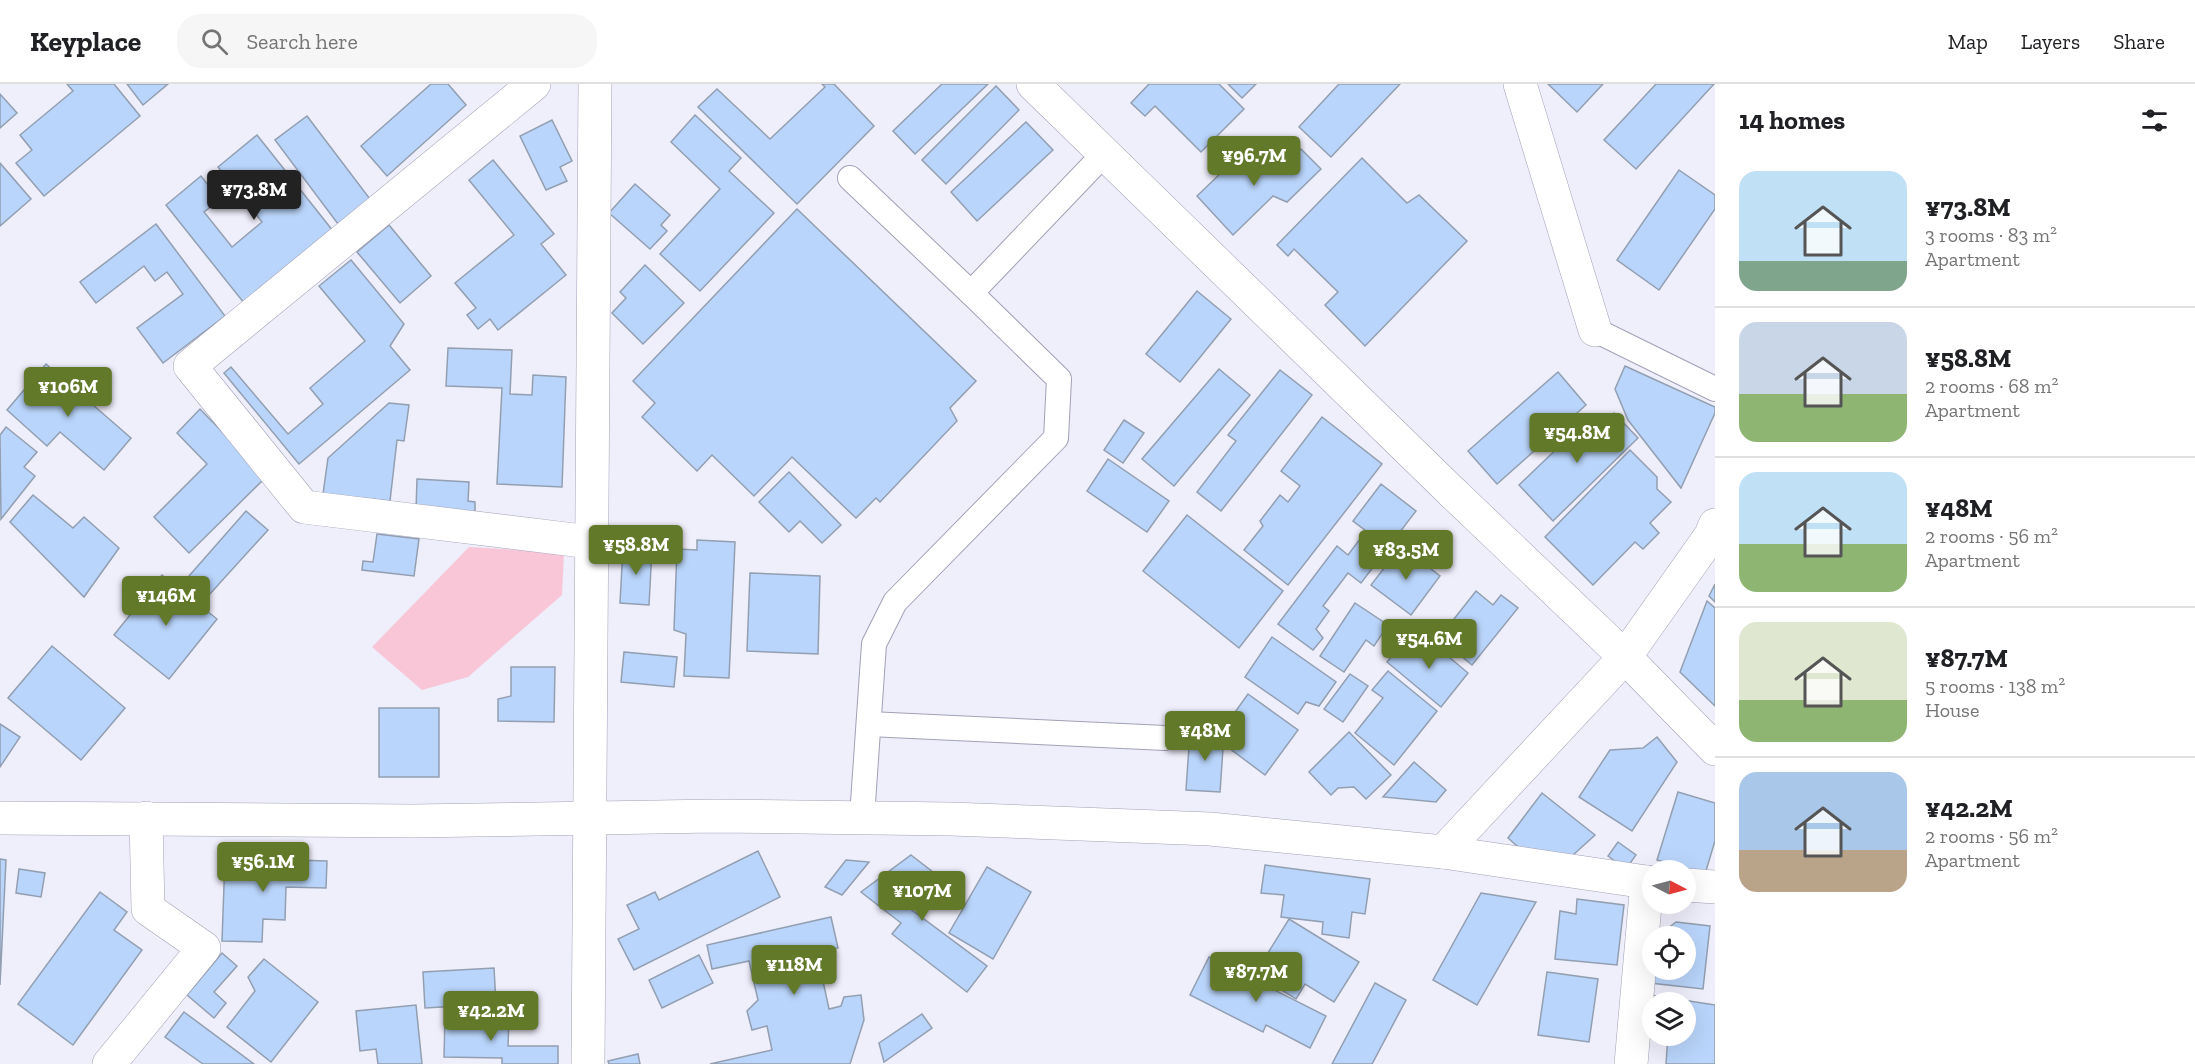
<!DOCTYPE html>
<html lang="en">
<head>
<meta charset="utf-8">
<style>
  :root { --surface:#fff; --page:#f6f6f6; --text:#202124; --muted:#757577; --line:#e0e0e0; --accent:#63792a }
  body { margin:0; font-family:"Zilla Slab",serif; background:var(--page); color:var(--text); height:100vh; display:flex; flex-direction:column; font-size:22px; white-space:nowrap }
  * { box-sizing:border-box; margin:0 }
  p { font-size:20px; color:var(--muted) }
  .icon { flex:none; width:33px; height:33px; fill:none; stroke:currentColor; stroke-width:2; stroke-linecap:round; stroke-linejoin:round }
  .map { position:relative; flex:1; overflow:hidden }
  .sheet { display:flex; flex-direction:column; background:var(--surface); width:480px }
  .sheet>* { flex:none }
  .needle { width:39px; rotate:96deg }
  .tools { position:absolute; left:1642px; top:776px; display:grid; gap:12px }
  .tools a { display:grid; place-items:center; width:54px; height:54px; border-radius:50%; background:var(--surface); box-shadow:0 6px 24px #0002; font-size:30px }
  .price { position:absolute; translate:-50% -51px; padding:0 14px; border-radius:6px; background:var(--accent); color:#fff; font-size:20px; line-height:39px; filter:drop-shadow(0 2px 3px #0008) }
  .price::after { content:''; position:absolute; left:50%; top:36px; width:18px; height:14px; margin-left:-9px; background:inherit; clip-path:polygon(0 0,100% 0,50% 100%) }
  .price.active { background:#222; color:#fff }
  ul { padding:0; list-style:none }
  li { display:flex; align-items:center; gap:18px; height:150px; padding:0 24px }
  li+li { border-top:2px solid var(--line) }
  li span { display:grid; place-items:center; flex:none; width:168px; height:120px; border-radius:18px; color:#555 }
  li>.icon { margin-inline-start:auto }
  span .icon { width:72px; height:72px; fill:#fffc; stroke-width:1 }
  li b { font-size:26px }
  h2 { display:flex; justify-content:space-between; align-items:center; height:72px; padding:0 24px; font-size:26px }
  header { display:flex; align-items:center; gap:36px; box-sizing:border-box; height:84px; padding:0 30px; background:var(--surface); border-bottom:2px solid var(--line) }
  header strong { font-size:28px }
  nav { display:flex; gap:33px; margin-inline-start:auto; font-size:21px }
  .search { width:420px; height:54px; background:var(--page); display:flex; align-items:center; gap:15px; box-sizing:border-box; padding:0 21px; border-radius:24px; color:var(--muted); font-size:22px }
  main { display:flex; flex:1; min-height:0 }
  .map>svg:first-child { display:block }
  .green { fill:#f8c6d7 }
  .building { fill:#bad5fb; stroke:#929fb1; stroke-width:1.5 }
  .lines { fill:none; stroke-linecap:round; stroke-linejoin:round }
  .service-casing { stroke:#a2a1b6; stroke-width:26 }
  .minor-casing { stroke:#a2a1b6; stroke-width:34 }
  .tertiary-casing { stroke:#a2a1b6; stroke-width:34 }
  .service { stroke:#fff; stroke-width:24 }
  .minor { stroke:#fff; stroke-width:33 }
  .tertiary { stroke:#fff; stroke-width:33 }
</style>
</head>
<body>
<header>
<strong>Keyplace</strong>
<div class="search"><svg class="icon" aria-label="search" viewBox="0 0 24 24"><circle cx="10" cy="10" r="6"/><path d="M15 15l6 6"/></svg>Search here</div>
<nav><a>Map</a><a>Layers</a><a>Share</a></nav>
</header>
<main>
<div class="map">
<svg width="1715" height="980" viewBox="0 0 1715 980">
  <rect width="100%" height="100%" fill="#efeefb"/>
  <path class="green" d="M469 463 564 469 562 511 468 593 422 606 372 563Z"/>
  <g class="building">
    <path d="M67 0H114L140 32 44 112 16 79 32 66 20 51 73 7Z"/>
    <path d="M127 0H168L143 21Z"/>
    <path d="M431 0H448L466 21 387 92 361 62Z"/>
    <path d="M822 0H834L874 42 797 120 698 23 717 5 770 55 825 3Z"/>
    <path d="M942 0H988L915 70 893 47Z"/>
    <path d="M1149 0H1219L1244 25 1201 68 1155 22 1145 32 1131 19Z"/>
    <path d="M1228 0H1256L1242 14Z"/>
    <path d="M1339 0H1400L1331 73 1299 43Z"/>
    <path d="M1548 0H1603L1577 28Z"/>
    <path d="M1656 0H1714L1636 85 1604 56Z"/>
    <path d="M996 2 1019 26 946 100 922 76Z"/>
    <path d="M0 10 17 29 0 44Z"/>
    <path d="M695 31 741 74 729 87 774 129 700 207 660 170 720 105 671 58Z"/>
    <path d="M307 32 370 115 338 140 275 56Z"/>
    <path d="M552 36 572 77 560 83 567 97 546 106 520 52Z"/>
    <path d="M1026 38 1053 66 977 137 951 108Z"/>
    <path d="M257 51 333 147 244 219 166 121 201 92 220 116 204 128 232 163 262 138 218 83Z"/>
    <path d="M1249 62 1275 90 1301 65 1321 85 1287 118 1273 112 1233 151 1197 112Z"/>
    <path d="M1362 74 1407 119 1419 111 1467 157 1365 262 1325 221 1338 208 1294 165 1288 172 1277 161Z"/>
    <path d="M493 76 554 150 541 160 566 191 498 246 490 235 478 245 467 231 476 224 455 199 514 151 469 96Z"/>
    <path d="M0 79 31 115 0 142Z"/>
    <path d="M1679 86 1715 111V125L1659 206 1617 176Z"/>
    <path d="M635 100 670 131 661 141 667 147 650 165 609 129Z"/>
    <path d="M797 125 976 297 950 324 957 337 880 418 876 414 856 434 792 373 754 412 712 371 697 387 642 333 655 319 633 297Z"/>
    <path d="M156 140 225 232 163 279 137 244 183 210 167 188 155 197 144 182 96 219 80 198Z"/>
    <path d="M389 141 431 192 400 219 357 168Z"/>
    <path d="M351 176 404 240 390 262 410 286 299 380 224 289 231 283 288 350 323 320 310 304 365 257 319 202Z"/>
    <path d="M645 181 684 219 643 260 612 229 626 214 620 208Z"/>
    <path d="M1197 207 1231 235 1180 298 1146 270Z"/>
    <path d="M448 264 512 266 510 310 532 311 533 291 566 293 562 403 497 400 502 304 446 302Z"/>
    <path d="M46 280 131 354 104 386 60 348 47 362 7 326Z"/>
    <path d="M1625 282 1715 323V329L1681 404 1628 336 1615 305Z"/>
    <path d="M1219 285 1250 311 1174 402 1142 375Z"/>
    <path d="M1280 286 1312 311 1221 427 1197 408 1236 357 1228 351Z"/>
    <path d="M1558 288 1586 321 1497 400 1468 367Z"/>
    <path d="M389 319 409 321 404 357 397 356 390 417 323 410 328 374Z"/>
    <path d="M200 325 266 393 189 469 154 433 207 380 177 349Z"/>
    <path d="M1614 329 1638 354 1553 437 1519 401 1593 330 1602 340Z"/>
    <path d="M1322 333 1382 380 1288 501 1244 466 1263 442 1260 437 1280 411 1288 418 1300 402 1281 387Z"/>
    <path d="M1124 336 1144 349 1123 379 1104 366Z"/>
    <path d="M6 343 37 368 24 383 35 392 1 435 0 351Z"/>
    <path d="M1630 366 1657 393V405L1671 418 1650 439 1659 449 1643 465 1635 458 1593 501 1545 453Z"/>
    <path d="M1108 375 1169 417 1147 448 1087 407Z"/>
    <path d="M789 388 841 441 822 459 800 437 789 448 759 418Z"/>
    <path d="M417 395 469 398 468 417 475 418V430L416 426Z"/>
    <path d="M1381 400 1416 427 1361 499 1348 489 1323 522 1329 527 1316 545 1323 554 1313 566 1278 540 1337 462 1348 471 1366 447 1353 437Z"/>
    <path d="M33 411 73 444 84 433 119 464 84 513 10 438Z"/>
    <path d="M246 427 268 446 209 511 189 492Z"/>
    <path d="M1187 431 1283 507 1239 564 1143 487Z"/>
    <path d="M377 450 419 455 414 492 362 486 363 477 373 478Z"/>
    <path d="M697 456 735 458 729 594 684 592 686 550 674 546 677 465 697 466Z"/>
    <path d="M1401 462 1440 492 1411 531 1371 501Z"/>
    <path d="M623 463 652 465 649 521 620 519Z"/>
    <path d="M750 489 820 492 818 570 747 567Z"/>
    <path d="M162 491 217 535 169 595 114 551Z"/>
    <path d="M1715 500V518L1709 512Z"/>
    <path d="M1476 507 1493 521 1501 511 1518 524 1472 581 1439 554Z"/>
    <path d="M1707 517 1715 524V622L1680 588Z"/>
    <path d="M1355 519 1388 541 1374 562 1366 556 1344 588 1320 572Z"/>
    <path d="M1424 552 1468 589 1441 623 1387 578 1401 562 1410 570Z"/>
    <path d="M1272 553 1336 598 1319 622 1306 618 1298 630 1245 593Z"/>
    <path d="M52 562 125 624 81 676 8 614Z"/>
    <path d="M624 568 677 573 674 603 621 598Z"/>
    <path d="M511 583H555L554 638 498 637V615L511 612Z"/>
    <path d="M1388 587 1437 627 1394 681 1355 649 1383 614 1372 606Z"/>
    <path d="M1350 590 1368 602 1343 638 1324 625Z"/>
    <path d="M1248 610 1298 646 1265 691 1229 664 1243 644 1230 635Z"/>
    <rect x="379" y="624" width="60" height="69"/>
    <path d="M0 640 20 653 0 683Z"/>
    <path d="M1190 648 1224 650 1220 708 1186 706Z"/>
    <path d="M1349 648 1391 691 1366 715 1354 703 1338 704 1331 711 1309 688Z"/>
    <path d="M1657 653 1677 678 1632 747 1579 713 1610 666 1643 664Z"/>
    <path d="M1414 678 1446 706 1436 718 1383 713Z"/>
    <path d="M1678 708 1715 719V757L1705 790 1657 776Z"/>
    <path d="M1542 709 1595 751 1573 771 1525 769 1508 754Z"/>
    <path d="M1618 758 1636 771 1626 785 1608 772Z"/>
    <path d="M758 767 780 813 634 886 618 855 639 845 627 821 655 808 659 816Z"/>
    <path d="M911 771 938 792 912 826 987 882 967 908 892 850 901 839 861 808Z"/>
    <path d="M225 774 327 777 326 804 286 803 285 836 263 835 262 858 222 857Z"/>
    <path d="M0 775 6 776 0 901Z"/>
    <path d="M846 776 869 778 842 811 825 803Z"/>
    <path d="M1265 781 1370 795 1365 830 1352 828 1349 854 1322 850 1323 838 1281 833 1284 811 1261 809Z"/>
    <path d="M987 783 1031 808 993 875 949 849Z"/>
    <path d="M19 785 45 789 41 813 16 809Z"/>
    <path d="M100 808 127 828 114 846 142 866 73 961 18 920Z"/>
    <path d="M1481 809 1536 818 1477 921 1433 896Z"/>
    <path d="M1577 815 1624 821 1617 881 1555 875 1560 827 1576 830Z"/>
    <path d="M831 833 838 864 817 869 829 925 841 922 844 913 861 911 864 936 850 980H710L772 966 767 942 752 946 747 927 758 916 749 877 712 885 707 861Z"/>
    <path d="M1289 835 1359 878 1334 918 1305 900 1296 915 1267 897 1275 884 1263 877Z"/>
    <path d="M1676 838 1710 842 1703 905 1650 899 1653 885H1686V852H1658Z"/>
    <path d="M222 869 237 882 214 908 226 919 214 934 187 911Z"/>
    <path d="M699 871 713 899 662 924 649 896Z"/>
    <path d="M1209 873 1326 932 1310 964 1266 941 1263 948 1190 911Z"/>
    <path d="M264 875 318 918 271 978 227 943 255 907 248 893Z"/>
    <path d="M494 884 496 920 425 924 423 888Z"/>
    <path d="M1547 888 1598 895 1589 958 1538 951Z"/>
    <path d="M1375 899 1406 916 1372 980H1332Z"/>
    <path d="M1651 911 1715 921V980H1666L1668 951H1686V918H1653V940H1648Z"/>
    <path d="M416 921 422 980H378L376 965 360 967 356 927Z"/>
    <path d="M184 928 254 980H203L165 953Z"/>
    <path d="M922 930 932 944 884 978 879 959Z"/>
    <path d="M445 933 509 934 508 962H558V980H502V974L444 973Z"/>
    <path d="M638 970 640 980H609L608 977Z"/>
  </g>
  <g class="lines">
    <defs>
      <g id="service">
        <path d="M850 94 971 209"/>
        <path d="M1595 246 1715 305"/>
        <path d="M869 640 1165 654"/>
        <path d="M862 733 874 560 895 518 1056 354 1059 295 971 209 1104 70"/>
      </g>
      <g id="minor">
        <path d="M534 0 190 282 304 423 591 458"/>
        <path d="M1033 0 1454 410"/>
        <path d="M1520 0 1595 246"/>
        <path d="M1443 768 1653 799"/>
        <path d="M1686 801 1715 803"/>
        <path d="M109 980 204 864 148 825 146 734"/>
        <path d="M588 980 595 0"/>
        <path d="M1631 980 1647 798"/>
      </g>
      <g id="tertiary">
        <path d="M1454 410 1625 573 1715 665"/>
        <path d="M0 734 413 737 715 732 951 735 1210 745 1443 768 1625 573 1711 451 1715 441"/>
      </g>
    </defs>
    <use href="#service" class="service-casing"/>
    <use href="#minor" class="minor-casing"/>
    <use href="#tertiary" class="tertiary-casing"/>
    <use href="#service" class="service"/>
    <use href="#minor" class="minor"/>
    <use href="#tertiary" class="tertiary"/>
  </g>
</svg>
<div class="tools">
<a><svg class="needle" viewBox="-14 -14 28 28"><path d="M0-13l5 13h-10z" fill="#e53935"/><path d="M0 13l5-13h-10z" fill="#757577"/></svg></a>
<a><svg class="icon" aria-label="locate" viewBox="0 0 24 24"><circle cx="12" cy="12" r="6"/><path d="M12 2v4M12 18v4M2 12h4M18 12h4"/></svg></a>
<a><svg class="icon" aria-label="layers" viewBox="0 0 24 24"><path d="M12 4l9 5-9 5-9-5zM3 14l9 5 9-5"/></svg></a>
</div>
<b class="price" style="left:1254px;top:103px">¥96.7M</b>
<b class="price active" style="left:254px;top:137px">¥73.8M</b>
<b class="price" style="left:68px;top:334px">¥106M</b>
<b class="price" style="left:1577px;top:380px">¥54.8M</b>
<b class="price" style="left:636px;top:492px">¥58.8M</b>
<b class="price" style="left:1406px;top:497px">¥83.5M</b>
<b class="price" style="left:166px;top:543px">¥146M</b>
<b class="price" style="left:1429px;top:586px">¥54.6M</b>
<b class="price" style="left:1205px;top:678px">¥48M</b>
<b class="price" style="left:263px;top:809px">¥56.1M</b>
<b class="price" style="left:922px;top:838px">¥107M</b>
<b class="price" style="left:794px;top:912px">¥118M</b>
<b class="price" style="left:1256px;top:919px">¥87.7M</b>
<b class="price" style="left:491px;top:958px">¥42.2M</b>
</div>
<section class="sheet">
<h2>14 homes<svg class="icon" aria-label="filters" viewBox="0 0 24 24"><path d="M4 7h16M4 17h16"/><circle cx="9" cy="7" r="2"/><circle cx="15" cy="17" r="2"/></svg></h2>
<ul>
<li><span style="background:linear-gradient(#bfe0f5 75%,#7fa58c 0)"><svg class="icon" aria-label="home" viewBox="0 0 24 24"><path d="M3 11l9-7 9 7M6 9v11h12V9"/></svg></span><div><b>¥73.8M</b><p>3 rooms · 83 m²</p><p>Apartment</p></div></li>
<li><span style="background:linear-gradient(#c9d6e8 60%,#8fb573 0)"><svg class="icon" aria-label="home" viewBox="0 0 24 24"><path d="M3 11l9-7 9 7M6 9v11h12V9"/></svg></span><div><b>¥58.8M</b><p>2 rooms · 68 m²</p><p>Apartment</p></div></li>
<li><span style="background:linear-gradient(#bfe0f5 60%,#8fb573 0)"><svg class="icon" aria-label="home" viewBox="0 0 24 24"><path d="M3 11l9-7 9 7M6 9v11h12V9"/></svg></span><div><b>¥48M</b><p>2 rooms · 56 m²</p><p>Apartment</p></div></li>
<li><span style="background:linear-gradient(#dfe7d0 65%,#8fb573 0)"><svg class="icon" aria-label="home" viewBox="0 0 24 24"><path d="M3 11l9-7 9 7M6 9v11h12V9"/></svg></span><div><b>¥87.7M</b><p>5 rooms · 138 m²</p><p>House</p></div></li>
<li><span style="background:linear-gradient(#a9c7e8 65%,#b9a48a 0)"><svg class="icon" aria-label="home" viewBox="0 0 24 24"><path d="M3 11l9-7 9 7M6 9v11h12V9"/></svg></span><div><b>¥42.2M</b><p>2 rooms · 56 m²</p><p>Apartment</p></div></li>
</ul>
</section>
</main>
</body>
</html>
